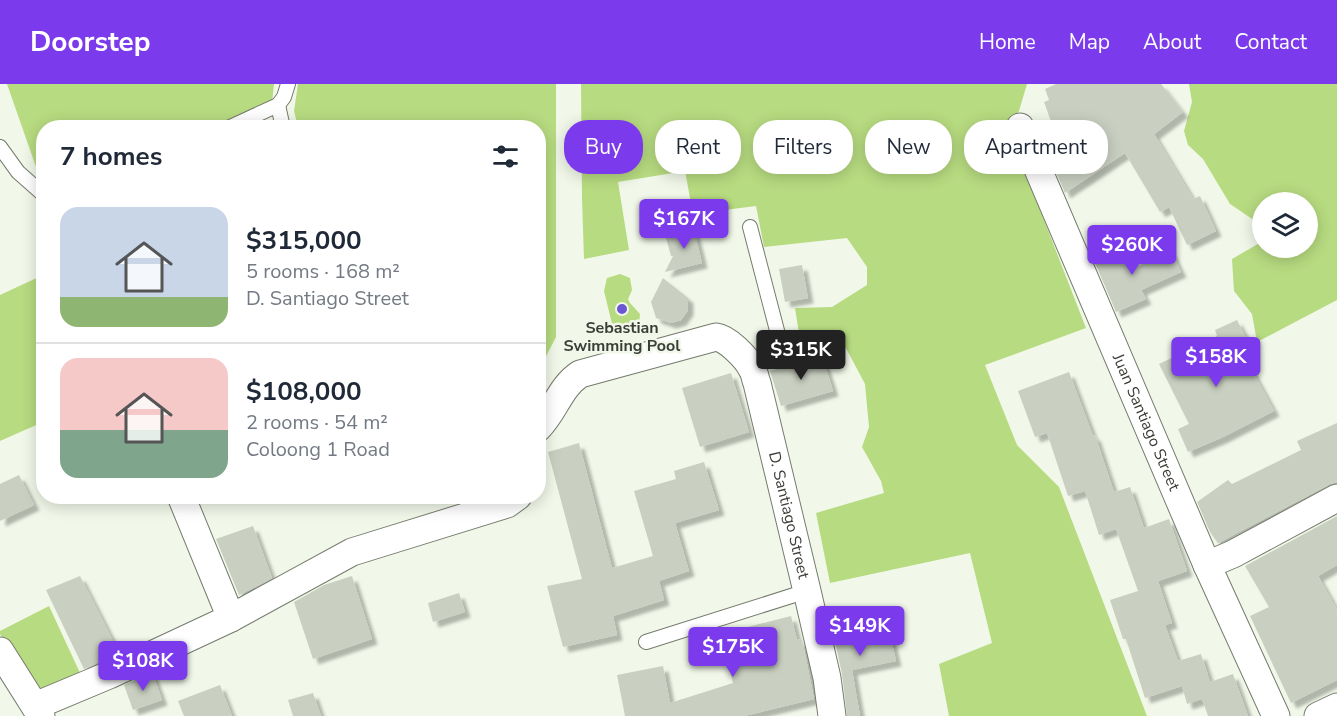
<!DOCTYPE html>
<html lang="en">
<head>
<meta charset="utf-8">
<style>
  :root { --surface:#fff; --page:#f2f2f3; --text:#1f2937; --muted:#747a83; --line:#e0e1e3; --accent:#7c3aed }
  body { margin:0; font-family:"Nunito Sans",sans-serif; background:var(--page); color:var(--text); height:100vh; display:flex; flex-direction:column; font-size:22px; white-space:nowrap }
  * { box-sizing:border-box; margin:0 }
  p { font-size:20px; color:var(--muted) }
  .icon { flex:none; width:33px; height:33px; fill:none; stroke:currentColor; stroke-width:2; stroke-linecap:round; stroke-linejoin:round }
  .map { position:relative; flex:1; overflow:hidden }
  .drawer { position:absolute; left:36px; top:36px; width:510px; height:384px; display:flex; flex-direction:column; background:var(--surface); border-radius:24px; box-shadow:0 3px 15px #0003 }
  .drawer>* { flex:none }
  .guide { position:absolute; left:564px; top:36px; width:570px; height:54px; display:flex; gap:12px }
  .tools { position:absolute; left:1252px; top:108px; display:grid; gap:12px }
  .tools a { display:grid; place-items:center; width:66px; height:66px; border-radius:50%; background:var(--surface); box-shadow:0 3px 15px #0003; font-size:30px }
  .price { position:absolute; translate:-50% -51px; padding:0 14px; border-radius:6px; background:var(--accent); color:#fff; font-size:20px; line-height:39px; filter:drop-shadow(0 2px 3px #0008) }
  .price::after { content:''; position:absolute; left:50%; top:36px; width:18px; height:14px; margin-left:-9px; background:inherit; clip-path:polygon(0 0,100% 0,50% 100%) }
  .price.active { background:#222; color:#fff }
  ul { padding:0; list-style:none }
  li { display:flex; align-items:center; gap:18px; height:150px; padding:0 24px }
  li+li { border-top:2px solid var(--line) }
  li span { display:grid; place-items:center; flex:none; width:168px; height:120px; border-radius:18px; color:#555 }
  li>.icon { margin-inline-start:auto }
  span .icon { width:72px; height:72px; fill:#fffc; stroke-width:1 }
  li b { font-size:26px }
  h2 { display:flex; justify-content:space-between; align-items:center; height:72px; padding:0 24px; font-size:26px }
  .pill { padding:0 21px; border-radius:24px; background:var(--surface); box-shadow:0 3px 15px #0003; font-size:21px; line-height:54px }
  .pill.active { background:var(--accent); color:#fff }
  header { display:flex; align-items:center; gap:36px; box-sizing:border-box; height:84px; padding:0 30px; background:var(--accent); color:#fff }
  header strong { font-size:28px }
  nav { display:flex; gap:33px; margin-inline-start:auto; font-size:21px }
  .map>svg:first-child { display:block }
  .water { fill:#b7db80 }
  .building { fill:#c9d0c1; filter:url(#shadow) }
  .lines { fill:none; stroke-linecap:round; stroke-linejoin:round }
  .service-casing { stroke:#757b6d; stroke-width:16 }
  .minor-casing { stroke:#757b6d; stroke-width:29 }
  .service { stroke:#fff; stroke-width:14 }
  .minor { stroke:#fff; stroke-width:27 }
  .poi-dot { fill:#6b57d1; stroke:#f1f8e9; stroke-width:2 }
  .labels { text-anchor:middle; dominant-baseline:central; stroke-width:5; stroke-linejoin:round; paint-order:stroke }
  .poi-label { font-size:16px; font-weight:bold; fill:#3b3d37; stroke:#f1f8e9 }
  .street-label { font-size:16px; fill:#3b3d37; stroke:#f1f8e9 }
</style>
</head>
<body>
<header>
<strong>Doorstep</strong>
<nav><a>Home</a><a>Map</a><a>About</a><a>Contact</a></nav>
</header>
<div class="map">
<svg width="1337" height="632" viewBox="0 0 1337 632">
  <defs>
    <filter id="shadow"><feDropShadow dx="5.5" dy="5.5" stdDeviation="1.5" flood-color="#0004"/></filter>
  </defs>
  <rect width="100%" height="100%" fill="#f1f8e9"/>
  <g class="water">
    <path d="M7 0H274L272 19 209 43 44 44 43 103Z"/>
    <path d="M298 0H556V253L539 286 538 44 298 43 294 27Z"/>
    <path d="M581 0H1027L1019 27 1010 39 1009 46 1086 244 985 281 1017 361 1059 403 1147 632H949L939 580 992 559 970 469 830 499 816 429 884 409 881 397 862 363 869 343 865 300 839 251 800 256 795 224 832 223 867 201V183L847 154 764 163 756 122 693 130 685 87 618 98 629 166 584 175 582 114Z"/>
    <path d="M1189 0H1337V216L1257 258 1252 230 1234 207 1232 175 1263 157V164H1308V118H1263V147L1258 139 1230 120 1203 75 1188 61 1184 47 1192 18Z"/>
    <path d="M620 190 630 194 632 206 628 215 630 219 640 230 639 243 622 248 613 244 604 207 607 194Z"/>
    <path d="M43 191V338L0 357V211Z"/>
    <path d="M49 522 80 589 40 616 0 550V547Z"/>
  </g>
  <g class="building">
    <path d="M1056 0H1161L1183 28 1154 50 1193 115 1200 112 1216 147 1187 161 1169 123 1160 128 1125 69 1065 109 1053 81 1065 76 1044 18 1049 16 1045 5Z"/>
    <path d="M691 134 702 179 665 188 673 172H671L666 154 684 150Z"/>
    <path d="M1120 162 1130 186 1171 167 1181 188 1141 206 1146 215 1116 228 1093 174Z"/>
    <path d="M802 181 808 214 785 218 779 185Z"/>
    <path d="M663 194 688 214V226L681 236 671 239 656 234 651 218Z"/>
    <path d="M1237 236 1249 260 1240 264 1274 327 1223 353 1188 368 1178 345 1189 340 1159 280 1217 252 1215 246Z"/>
    <path d="M822 272 833 307 781 322 770 287Z"/>
    <path d="M1069 288 1093 352 1095 351 1114 408 1130 403 1144 444 1169 435 1187 487 1158 497 1172 539 1165 541 1178 577 1201 570 1210 598 1233 590 1248 632H1208L1202 615 1187 620 1182 602 1145 614 1126 555H1123L1110 516 1138 507 1116 445 1099 451 1085 407 1068 412 1047 349 1035 353 1018 307Z"/>
    <path d="M731 289 749 348 700 363 682 304Z"/>
    <path d="M1337 339V398L1330 400 1218 459 1210 448 1197 418 1228 396 1232 400 1301 366 1297 357Z"/>
    <path d="M579 359 612 484 653 472 634 407 676 395 674 387 704 378 719 426 675 439 689 487 659 497 664 516 613 532 617 551 563 563 547 502 582 495 548 368Z"/>
    <path d="M19 391 34 421 0 437V400Z"/>
    <path d="M1337 432V481L1318 492 1337 526V596L1291 619 1250 532 1269 523 1245 482Z"/>
    <path d="M253 442 272 494 239 511 216 455Z"/>
    <path d="M80 492 119 569 84 585 46 506Z"/>
    <path d="M352 492 372 555 313 575 294 518 324 501Z"/>
    <path d="M459 509 465 528 433 538 428 519Z"/>
    <path d="M791 532 797 556 802 555 814 615 744 632H625L617 591 663 582 670 619 733 599 720 550Z"/>
    <path d="M874 538 877 554 890 551 896 577 852 586 860 632H847L842 590 833 548Z"/>
    <path d="M152 588 162 616 133 626 124 601Z"/>
    <path d="M220 601 232 632H184L178 617Z"/>
    <path d="M313 609 321 632H293L288 616Z"/>
  </g>
  <g class="lines">
    <defs>
      <g id="service">
        <path d="M278 21 283 44"/>
        <path d="M228 44 278 21 284 13 288 0"/>
        <path d="M0 63 18 88 44 111"/>
        <path d="M750 143 780 258 752 284"/>
        <path d="M646 558 807 507"/>
      </g>
      <g id="minor">
        <path id="s1" d="M1020 43 1207 481 1276 632"/>
        <path id="s2" d="M538 344C555 327 560 303 580 290L716 253C727 254 747 274 752 285 755 289 755 295 757 299L807 507 827 594 832 632"/>
        <path d="M181 412 231 534"/>
        <path d="M1207 481 1233 470 1337 414"/>
        <path d="M0 567 41 632"/>
        <path d="M35 622 109 591 231 534 352 468 507 420 518 412"/>
        <path d="M1318 632 1337 623"/>
      </g>
    </defs>
    <use href="#service" class="service-casing"/>
    <use href="#minor" class="minor-casing"/>
    <use href="#service" class="service"/>
    <use href="#minor" class="minor"/>
  </g>
  <circle class="poi-dot" cx="622" cy="225" r="6"/>
  <g class="labels">
    <g class="poi-label">
      <text x="622" y="244">Sebastian<tspan x="622" dy="18">Swimming Pool</tspan></text>
    </g>
    <g class="street-label">
      <text stroke="none"><textPath href="#s1" startOffset="321">Juan Santiago Street</textPath></text>
      <text stroke="none"><textPath href="#s2" startOffset="410">D. Santiago Street</textPath></text>
    </g>
  </g>
</svg>
<div class="tools">
<a><svg class="icon" aria-label="layers" viewBox="0 0 24 24"><path d="M12 4l9 5-9 5-9-5zM3 14l9 5 9-5"/></svg></a>
</div>
<b class="price" style="left:684px;top:166px">$167K</b>
<b class="price" style="left:1132px;top:192px">$260K</b>
<b class="price active" style="left:801px;top:297px">$315K</b>
<b class="price" style="left:1216px;top:304px">$158K</b>
<b class="price" style="left:860px;top:573px">$149K</b>
<b class="price" style="left:733px;top:594px">$175K</b>
<b class="price" style="left:143px;top:608px">$108K</b>
<div class="guide">
<a class="pill active">Buy</a>
<a class="pill">Rent</a>
<a class="pill">Filters</a>
<a class="pill">New</a>
<a class="pill">Apartment</a>
</div>
<section class="drawer">
<h2>7 homes<svg class="icon" aria-label="filters" viewBox="0 0 24 24"><path d="M4 7h16M4 17h16"/><circle cx="9" cy="7" r="2"/><circle cx="15" cy="17" r="2"/></svg></h2>
<ul>
<li><span style="background:linear-gradient(#c9d6e8 75%,#8fb573 0)"><svg class="icon" aria-label="home" viewBox="0 0 24 24"><path d="M3 11l9-7 9 7M6 9v11h12V9"/></svg></span><div><b>$315,000</b><p>5 rooms · 168 m²</p><p>D. Santiago Street</p></div></li>
<li><span style="background:linear-gradient(#f6c9c9 60%,#7fa58c 0)"><svg class="icon" aria-label="home" viewBox="0 0 24 24"><path d="M3 11l9-7 9 7M6 9v11h12V9"/></svg></span><div><b>$108,000</b><p>2 rooms · 54 m²</p><p>Coloong 1 Road</p></div></li>
</ul>
</section>
</div>
</body>
</html>
